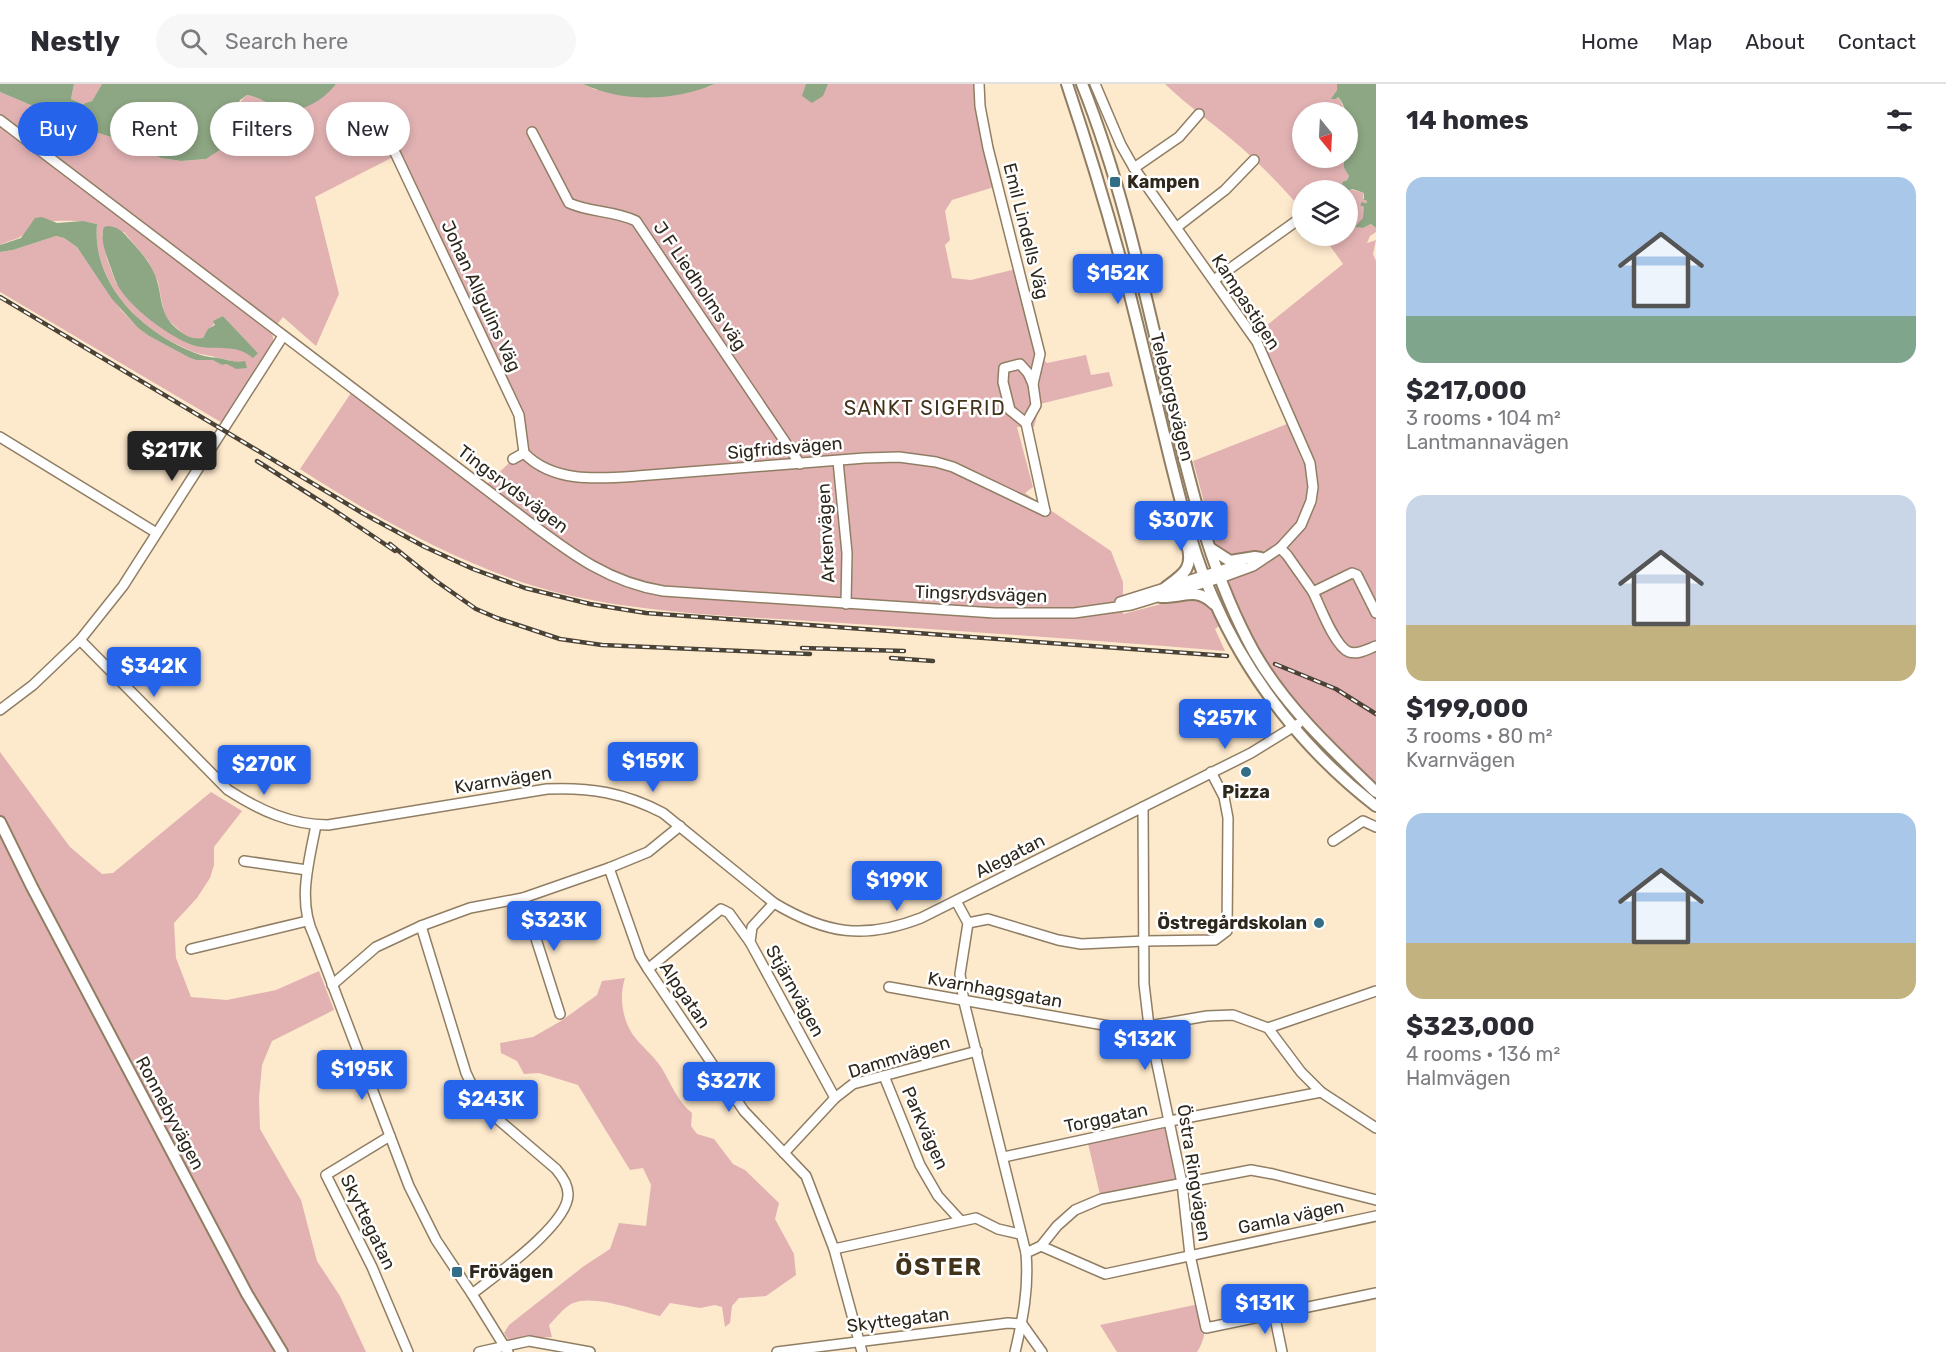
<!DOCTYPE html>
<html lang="en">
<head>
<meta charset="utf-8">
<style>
  :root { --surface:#fff; --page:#f7f7f7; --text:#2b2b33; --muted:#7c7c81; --line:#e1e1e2; --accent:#2563eb }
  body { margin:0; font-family:Rubik,sans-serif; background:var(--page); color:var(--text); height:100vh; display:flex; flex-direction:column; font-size:22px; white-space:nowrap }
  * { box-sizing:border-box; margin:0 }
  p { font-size:20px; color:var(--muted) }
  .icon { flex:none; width:33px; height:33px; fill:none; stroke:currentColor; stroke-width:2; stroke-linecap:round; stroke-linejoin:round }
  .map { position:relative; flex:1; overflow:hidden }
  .side { display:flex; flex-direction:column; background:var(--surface); width:570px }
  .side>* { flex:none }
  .banner { position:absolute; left:18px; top:18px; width:570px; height:54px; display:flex; gap:12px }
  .needle { width:39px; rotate:162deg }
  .fabs { position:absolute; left:1292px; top:18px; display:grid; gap:12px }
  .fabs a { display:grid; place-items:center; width:66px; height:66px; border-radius:50%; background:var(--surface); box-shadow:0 3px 9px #0003; font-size:30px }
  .price { position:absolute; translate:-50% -51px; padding:0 14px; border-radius:6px; background:var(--accent); color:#fff; font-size:20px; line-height:39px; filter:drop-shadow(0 2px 3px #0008) }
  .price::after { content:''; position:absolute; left:50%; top:36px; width:18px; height:14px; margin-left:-9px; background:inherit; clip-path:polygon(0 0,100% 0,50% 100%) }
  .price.on { background:#222; color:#fff }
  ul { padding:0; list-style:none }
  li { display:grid; align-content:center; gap:12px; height:318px; padding:0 30px }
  li span { display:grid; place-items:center; height:186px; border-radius:18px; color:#555 }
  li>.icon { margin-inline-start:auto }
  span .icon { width:108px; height:108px; fill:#fffc; stroke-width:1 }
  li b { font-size:26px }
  h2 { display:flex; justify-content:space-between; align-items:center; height:72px; padding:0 30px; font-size:26px }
  .chip { padding:0 21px; border-radius:27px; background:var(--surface); box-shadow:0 3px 9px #0003; font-size:21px; line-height:54px }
  .chip.on { background:var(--accent); color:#fff }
  header { display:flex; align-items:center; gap:36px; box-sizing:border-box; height:84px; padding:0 30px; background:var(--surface); border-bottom:2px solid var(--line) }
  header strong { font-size:28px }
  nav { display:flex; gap:33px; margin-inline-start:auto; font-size:21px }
  .search { width:420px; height:54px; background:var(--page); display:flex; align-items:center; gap:15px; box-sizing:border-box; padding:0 21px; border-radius:33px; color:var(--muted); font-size:22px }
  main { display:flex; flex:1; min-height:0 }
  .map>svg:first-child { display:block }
  .green { fill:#e2b2b3; fill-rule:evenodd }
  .water { fill:#8da683 }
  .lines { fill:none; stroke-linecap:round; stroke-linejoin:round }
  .minor-casing { stroke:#907e64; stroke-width:12 }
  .major-casing { stroke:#907e64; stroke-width:14 }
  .minor { stroke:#fff; stroke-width:9 }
  .major { stroke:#fff; stroke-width:10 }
  .rail-casing { stroke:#4a4234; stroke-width:4.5 }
  .rail { stroke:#fff; stroke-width:2; stroke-dasharray:7; stroke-linecap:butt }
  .poi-dot { fill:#326e85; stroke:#fff; stroke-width:2 }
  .labels { text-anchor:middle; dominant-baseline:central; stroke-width:5; stroke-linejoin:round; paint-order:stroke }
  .poi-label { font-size:18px; font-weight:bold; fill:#2e271c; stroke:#fff; text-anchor:start }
  .street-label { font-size:18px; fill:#2e271c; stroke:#fff }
  .neighbourhood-label { font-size:20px; letter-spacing:1.5px; fill:#43331b; stroke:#fff }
  .district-label { font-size:24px; font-weight:bold; letter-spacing:1.5px; fill:#43331b; stroke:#fff }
</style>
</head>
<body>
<header>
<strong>Nestly</strong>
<div class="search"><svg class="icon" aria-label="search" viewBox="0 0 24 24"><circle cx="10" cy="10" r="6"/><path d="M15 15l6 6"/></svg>Search here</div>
<nav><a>Home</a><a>Map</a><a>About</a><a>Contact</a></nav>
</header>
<main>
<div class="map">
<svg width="1376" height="1268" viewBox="0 0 1376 1268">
  <rect width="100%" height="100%" fill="#fde9cc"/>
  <g class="green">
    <path d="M74 0H102L92 17 84 20 71 15Z"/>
    <path d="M336 0H583L596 6 708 3 715 0H975L978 37 994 103 952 116 945 127 950 156 945 161 952 194 971 196 1016 185 1038 270 1047 279 1086 271 1091 291 1109 288 1113 302 1040 320 1034 343H1017L1033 403 1025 409 1111 467 1123 498V530L1188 513 1209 517 1222 540 1215 545 1225 567C1093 556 960 547 827 538 737 532 643 530 555 508 470 486 374 433 300 385L353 306 484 403 513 375 524 369 519 331 395 72 315 113 339 210 316 262 283 233 272 247 274 261 224 340 0 208V168L13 166 56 152 64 154 77 163 121 226 138 244 149 252 190 274 196 276 213 275 222 281C229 279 235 280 242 278 234 278 227 276 220 274 209 271 199 271 189 266 139 245 92 198 97 140 79 136 48 135 31 142 27 144 27 149 22 152 16 156 7 157 0 161V8L92 47 127 58 161 74 181 77 206 75C215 66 226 56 234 46 241 35 231 24 247 11 258 13 267 19 277 24 298 31 324 15 336 0ZM124 148 148 177 158 198 164 229 168 236 187 253 195 255 203 254 210 244 223 232 258 269 223 263 197 262 155 239 116 199 107 175 102 149Z"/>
    <path d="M1165 0H1337V6L1332 15H1336L1338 13 1346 28H1302V74H1339L1344 78V84L1349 92 1347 96 1342 98 1343 106H1302V126C1284 105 1264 84 1244 66 1218 43 1190 24 1165 0Z"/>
    <path d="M1349 105 1364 109 1363 114 1367 117 1366 120 1365 118 1360 120 1364 123V134L1356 143 1363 144 1371 140 1376 144V148L1370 152 1367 159 1376 156 1373 170 1376 177V708L1329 664 1255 570 1217 487 1261 474 1301 441 1313 390 1254 254 1261 246 1343 180 1323 152H1347V107Z"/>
    <path d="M1287 340 1303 379 1307 380 1309 391V418L1294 446 1282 458 1268 466 1232 473 1223 469 1215 459 1193 377Z"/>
    <path d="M0 668 70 763 102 790 113 789 211 708 242 727 214 763V781L210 794 197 814 174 839 176 874 191 913 227 916 276 906 319 887 334 926 272 957 262 981 259 1014 260 1045 301 1116 317 1177 340 1212 366 1268H0Z"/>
    <path d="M625 894C619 912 622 935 633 951 641 962 653 971 661 983 671 999 677 1017 692 1029L691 1042 697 1050 714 1055 733 1080 745 1086 779 1119 775 1135 794 1170 796 1191 766 1212 739 1214 732 1222 730 1239 725 1243 722 1223 715 1221 700 1224 670 1219 660 1232C639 1227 593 1210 573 1219 564 1223 556 1234 549 1241L552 1253 508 1255 504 1249 509 1241 584 1182 610 1165 619 1139 646 1142 651 1101 643 1084 630 1086 578 1001 539 989 524 990 517 977 501 969 500 959 533 953 561 937 597 911 602 897Z"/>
    <path d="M1170 1037 1182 1099 1101 1115 1087 1055Z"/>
    <path d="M1199 1220C1204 1239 1209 1250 1197 1268H1117L1100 1241Z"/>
  </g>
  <g class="water">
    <path d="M0 0H74L71 15 83 20 92 17 102 0H336C324 16 299 32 277 24 267 19 258 13 247 11L240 16 237 23 236 44 224 63 206 75 181 77 161 74 127 58 92 47 0 8Z"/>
    <path d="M583 0H715C675 17 623 19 583 0Z"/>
    <path d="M806 0H828L823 12 812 19 802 12Z"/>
    <path d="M1337 0H1376V144L1371 140 1363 144 1355 143 1363 134 1364 123 1360 121 1362 118 1367 119 1366 116H1364V109L1352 105 1347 107 1343 105 1342 98 1347 96 1349 92 1344 84V78L1339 74H1347C1347 52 1352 30 1338 13L1336 15H1331L1337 6Z"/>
    <path d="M42 133 57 139 83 137 97 140C92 198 138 244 188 266 194 269 203 272 210 273 213 274 215 273 219 274 228 276 236 279 245 277L247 284 236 285 227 280 222 281 213 276H196L190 274 149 252 138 244 112 215 77 163 64 154 56 152 13 166 0 168V161L21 154 35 134Z"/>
    <path d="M108 142C119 143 123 148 130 156 140 167 149 177 155 191 164 214 157 231 181 248 189 254 194 255 203 254L208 245 215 241 213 237 223 232 258 269 253 274C236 259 216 267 196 262 171 255 129 223 117 200 114 194 112 186 109 179 105 167 100 155 104 143Z"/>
  </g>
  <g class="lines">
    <defs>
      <g id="minor">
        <path d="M979 0 980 22 988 64 1040 270 1033 300 1036 321 1026 339 1045 427"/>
        <path d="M0 36 525 435C569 468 607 498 663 507L995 529H1074L1131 521 1220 494 1253 482 1280 464 1301 441 1311 417 1313 403 1310 379 1257 258 1134 84 1121 61 1095 0"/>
        <path d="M532 48 569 119C591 129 613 126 636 137L800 380"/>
        <path d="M391 60 519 331 524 369 513 375"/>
        <path d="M1134 84 1179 53 1199 30"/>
        <path d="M1177 143 1225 106 1254 76"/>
        <path d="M1214 196 1302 133"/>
        <path d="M1026 339 1010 326 1003 298 1004 284 1020 280 1028 289 1033 300"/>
        <path d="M0 353 155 448"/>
        <path d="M524 369C553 399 598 395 637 392L865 374 899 373 936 378 953 383 1045 427"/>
        <path d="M838 377 847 469 846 520"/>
        <path d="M1280 464 1287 471 1313 508 1352 489 1357 491 1376 529"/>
        <path d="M1313 508C1320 522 1335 563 1349 568 1358 571 1368 565 1376 562"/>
        <path d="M1120 518 1241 480"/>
        <path d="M80 556 228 706C259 726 291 741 328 741L547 705C590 703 625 709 663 729L774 819C826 850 864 856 921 834L1251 669 1298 640"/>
        <path d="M0 626 33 601 80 556 123 502 283 252"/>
        <path d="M1143 723 1144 900 1149 942 1182 1099 1190 1171 1206 1244 1376 1209"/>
        <path d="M316 741C309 778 297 817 314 852L409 1102 436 1156 472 1210 508 1268"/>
        <path d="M1333 757 1363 737 1376 743"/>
        <path d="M244 777 307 786"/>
        <path d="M609 784 640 872 648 885 744 1027 806 1092 834 1165 862 1268"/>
        <path d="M523 814 560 930"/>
        <path d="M956 817 968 839 960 890 964 918 1026 1169"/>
        <path d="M774 819 752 843 750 858 835 1014"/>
        <path d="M968 839 988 835 1058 856 1081 860 1144 857 1215 856 1227 847 1228 734 1224 713 1211 688"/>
        <path d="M421 842 466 989 477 1012 487 1026 556 1085C562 1092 568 1100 568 1110 569 1140 496 1191 472 1210"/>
        <path d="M191 865 307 837"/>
        <path d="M648 885 721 825 729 829 750 858"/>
        <path d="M332 901 376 863 421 842 470 824 523 814 609 784 648 768 680 742"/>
        <path d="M889 903 1109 942 1129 943 1149 942 1207 932 1233 931 1268 944 1301 988 1321 1008 1376 1044"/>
        <path d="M1268 944 1376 907"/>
        <path d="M884 992 920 1081 938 1112 960 1136"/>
        <path d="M390 1052 326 1091 372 1183 408 1268"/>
        <path d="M784 1069 835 1014 853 1000 977 967"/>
        <path d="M1004 1073 1170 1037 1321 1008"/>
        <path d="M1041 1162 1105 1190 1376 1132"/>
        <path d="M834 1165 976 1134 998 1145 1020 1150"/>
        <path d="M1274 1229 1282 1268"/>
        <path d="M1022 1240 1042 1268"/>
        <path d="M479 1268 529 1257 590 1268"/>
        <path d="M777 1268 1008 1239 1022 1240"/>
        <path d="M1015 1268C1023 1234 1029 1204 1026 1169L1041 1162 1057 1142 1075 1126 1101 1115 1251 1086 1273 1090 1376 1116"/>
      </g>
      <g id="major">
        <path d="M1067 0C1094 81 1118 161 1138 243 1149 287 1159 331 1170 375 1182 422 1193 470 1213 514 1248 595 1306 668 1376 722"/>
        <path d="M1082 0C1125 108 1148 224 1175 337 1194 416 1214 496 1254 568 1285 622 1332 666 1376 708"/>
        <path d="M1210 464 1230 477 1255 473 1261 474"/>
        <path d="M1166 503C1184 490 1194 484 1187 460"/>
        <path d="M1161 513C1184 514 1195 502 1214 520"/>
        <path d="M0 738 32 803 247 1210 282 1268"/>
      </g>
    </defs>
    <use href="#minor" class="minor-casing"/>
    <use href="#major" class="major-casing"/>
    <use href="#minor" class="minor"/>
    <use href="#major" class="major"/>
    <defs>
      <g id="rail">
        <path d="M0 213 364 430 425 463 473 485 525 504 590 520 646 529 1227 572"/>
        <path d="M257 377 331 424 395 467"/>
        <path d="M390 460 436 497 476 525 497 534 560 555 602 561 810 570"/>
        <path d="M802 564 904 567"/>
        <path d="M891 574 933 577"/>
        <path d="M1275 580 1336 605 1376 630"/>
      </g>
    </defs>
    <use href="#rail" class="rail-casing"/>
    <use href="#rail" class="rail"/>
  </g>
  <g class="poi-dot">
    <rect x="1109" y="92" width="12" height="12" rx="3"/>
    <circle cx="1246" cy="688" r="6"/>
    <circle cx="1319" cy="839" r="6"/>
    <rect x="451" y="1182" width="12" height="12" rx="3"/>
  </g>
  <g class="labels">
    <g class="poi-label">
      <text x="1127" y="98">Kampen</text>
      <text x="1246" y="708" text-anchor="middle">Pizza</text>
      <text x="1307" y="839" text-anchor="end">Östregårdskolan</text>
      <text x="469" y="1188">Frövägen</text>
    </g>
    <g class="street-label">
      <text transform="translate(1026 147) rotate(76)">Emil Lindells Väg</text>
      <text transform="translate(700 202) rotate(56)">J F Liedholms väg</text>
      <text transform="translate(481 212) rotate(65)">Johan Allgulins Väg</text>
      <text transform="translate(1246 218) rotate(57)">Kampastigen</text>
      <text transform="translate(1172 313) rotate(76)">Teleborgsvägen</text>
      <text transform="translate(785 364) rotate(-5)">Sigfridsvägen</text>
      <text transform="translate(513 405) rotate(37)">Tingsrydsvägen</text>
      <text transform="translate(826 449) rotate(-93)">Arkenvägen</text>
      <text transform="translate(981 510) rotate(2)">Tingsrydsvägen</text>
      <text transform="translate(503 696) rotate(-9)">Kvarnvägen</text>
      <text transform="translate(1010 772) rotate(-27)">Alegatan</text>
      <text transform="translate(995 906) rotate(10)">Kvarnhagsgatan</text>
      <text transform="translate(795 907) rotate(61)">Stjärnvägen</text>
      <text transform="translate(685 911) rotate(56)">Alpgatan</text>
      <text transform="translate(899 973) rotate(-17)">Dammvägen</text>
      <text transform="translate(170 1029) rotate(62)">Ronnebyvägen</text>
      <text transform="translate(1106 1034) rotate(-12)">Torggatan</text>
      <text transform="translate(925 1044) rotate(66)">Parkvägen</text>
      <text transform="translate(1194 1089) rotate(81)">Östra Ringvägen</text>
      <text transform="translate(1291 1133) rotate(-12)">Gamla vägen</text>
      <text transform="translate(368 1138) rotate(64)">Skyttegatan</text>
      <text transform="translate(898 1236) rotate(-7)">Skyttegatan</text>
    </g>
    <g class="neighbourhood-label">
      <text x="925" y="324">SANKT SIGFRID</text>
    </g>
    <g class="district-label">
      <text x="939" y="1183">ÖSTER</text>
    </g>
  </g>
</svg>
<div class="fabs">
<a><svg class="needle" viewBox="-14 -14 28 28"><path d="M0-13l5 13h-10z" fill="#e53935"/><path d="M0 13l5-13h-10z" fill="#7c7c81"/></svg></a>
<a><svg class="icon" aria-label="layers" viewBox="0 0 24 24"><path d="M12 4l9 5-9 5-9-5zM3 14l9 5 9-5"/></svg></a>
</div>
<b class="price" style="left:1118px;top:221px">$152K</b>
<b class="price on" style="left:172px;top:398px">$217K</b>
<b class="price" style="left:1181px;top:468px">$307K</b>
<b class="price" style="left:154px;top:614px">$342K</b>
<b class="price" style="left:1225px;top:666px">$257K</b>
<b class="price" style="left:653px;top:709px">$159K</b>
<b class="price" style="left:264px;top:712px">$270K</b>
<b class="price" style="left:897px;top:828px">$199K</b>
<b class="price" style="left:554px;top:868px">$323K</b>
<b class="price" style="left:1145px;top:987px">$132K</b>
<b class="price" style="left:362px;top:1017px">$195K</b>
<b class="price" style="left:729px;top:1029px">$327K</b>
<b class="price" style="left:491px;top:1047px">$243K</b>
<b class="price" style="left:1265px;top:1251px">$131K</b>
<div class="banner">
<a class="chip on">Buy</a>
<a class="chip">Rent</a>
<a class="chip">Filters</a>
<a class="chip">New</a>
</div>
</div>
<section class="side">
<h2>14 homes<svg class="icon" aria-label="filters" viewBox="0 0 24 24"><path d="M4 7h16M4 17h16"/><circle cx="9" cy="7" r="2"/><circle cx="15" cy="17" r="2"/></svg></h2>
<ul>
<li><span style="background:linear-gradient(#a9c7e8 75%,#7fa58c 0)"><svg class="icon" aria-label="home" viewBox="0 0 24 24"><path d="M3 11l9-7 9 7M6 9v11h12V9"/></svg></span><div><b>$217,000</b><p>3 rooms · 104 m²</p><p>Lantmannavägen</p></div></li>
<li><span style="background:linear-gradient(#c9d6e8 70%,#c2b280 0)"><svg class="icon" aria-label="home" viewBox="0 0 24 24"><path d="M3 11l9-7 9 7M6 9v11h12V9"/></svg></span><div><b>$199,000</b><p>3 rooms · 80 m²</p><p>Kvarnvägen</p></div></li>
<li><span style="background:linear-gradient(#a9c7e8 70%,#c2b280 0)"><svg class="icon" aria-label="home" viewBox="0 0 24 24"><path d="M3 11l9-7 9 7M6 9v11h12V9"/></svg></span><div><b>$323,000</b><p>4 rooms · 136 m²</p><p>Halmvägen</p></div></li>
</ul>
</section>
</main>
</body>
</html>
